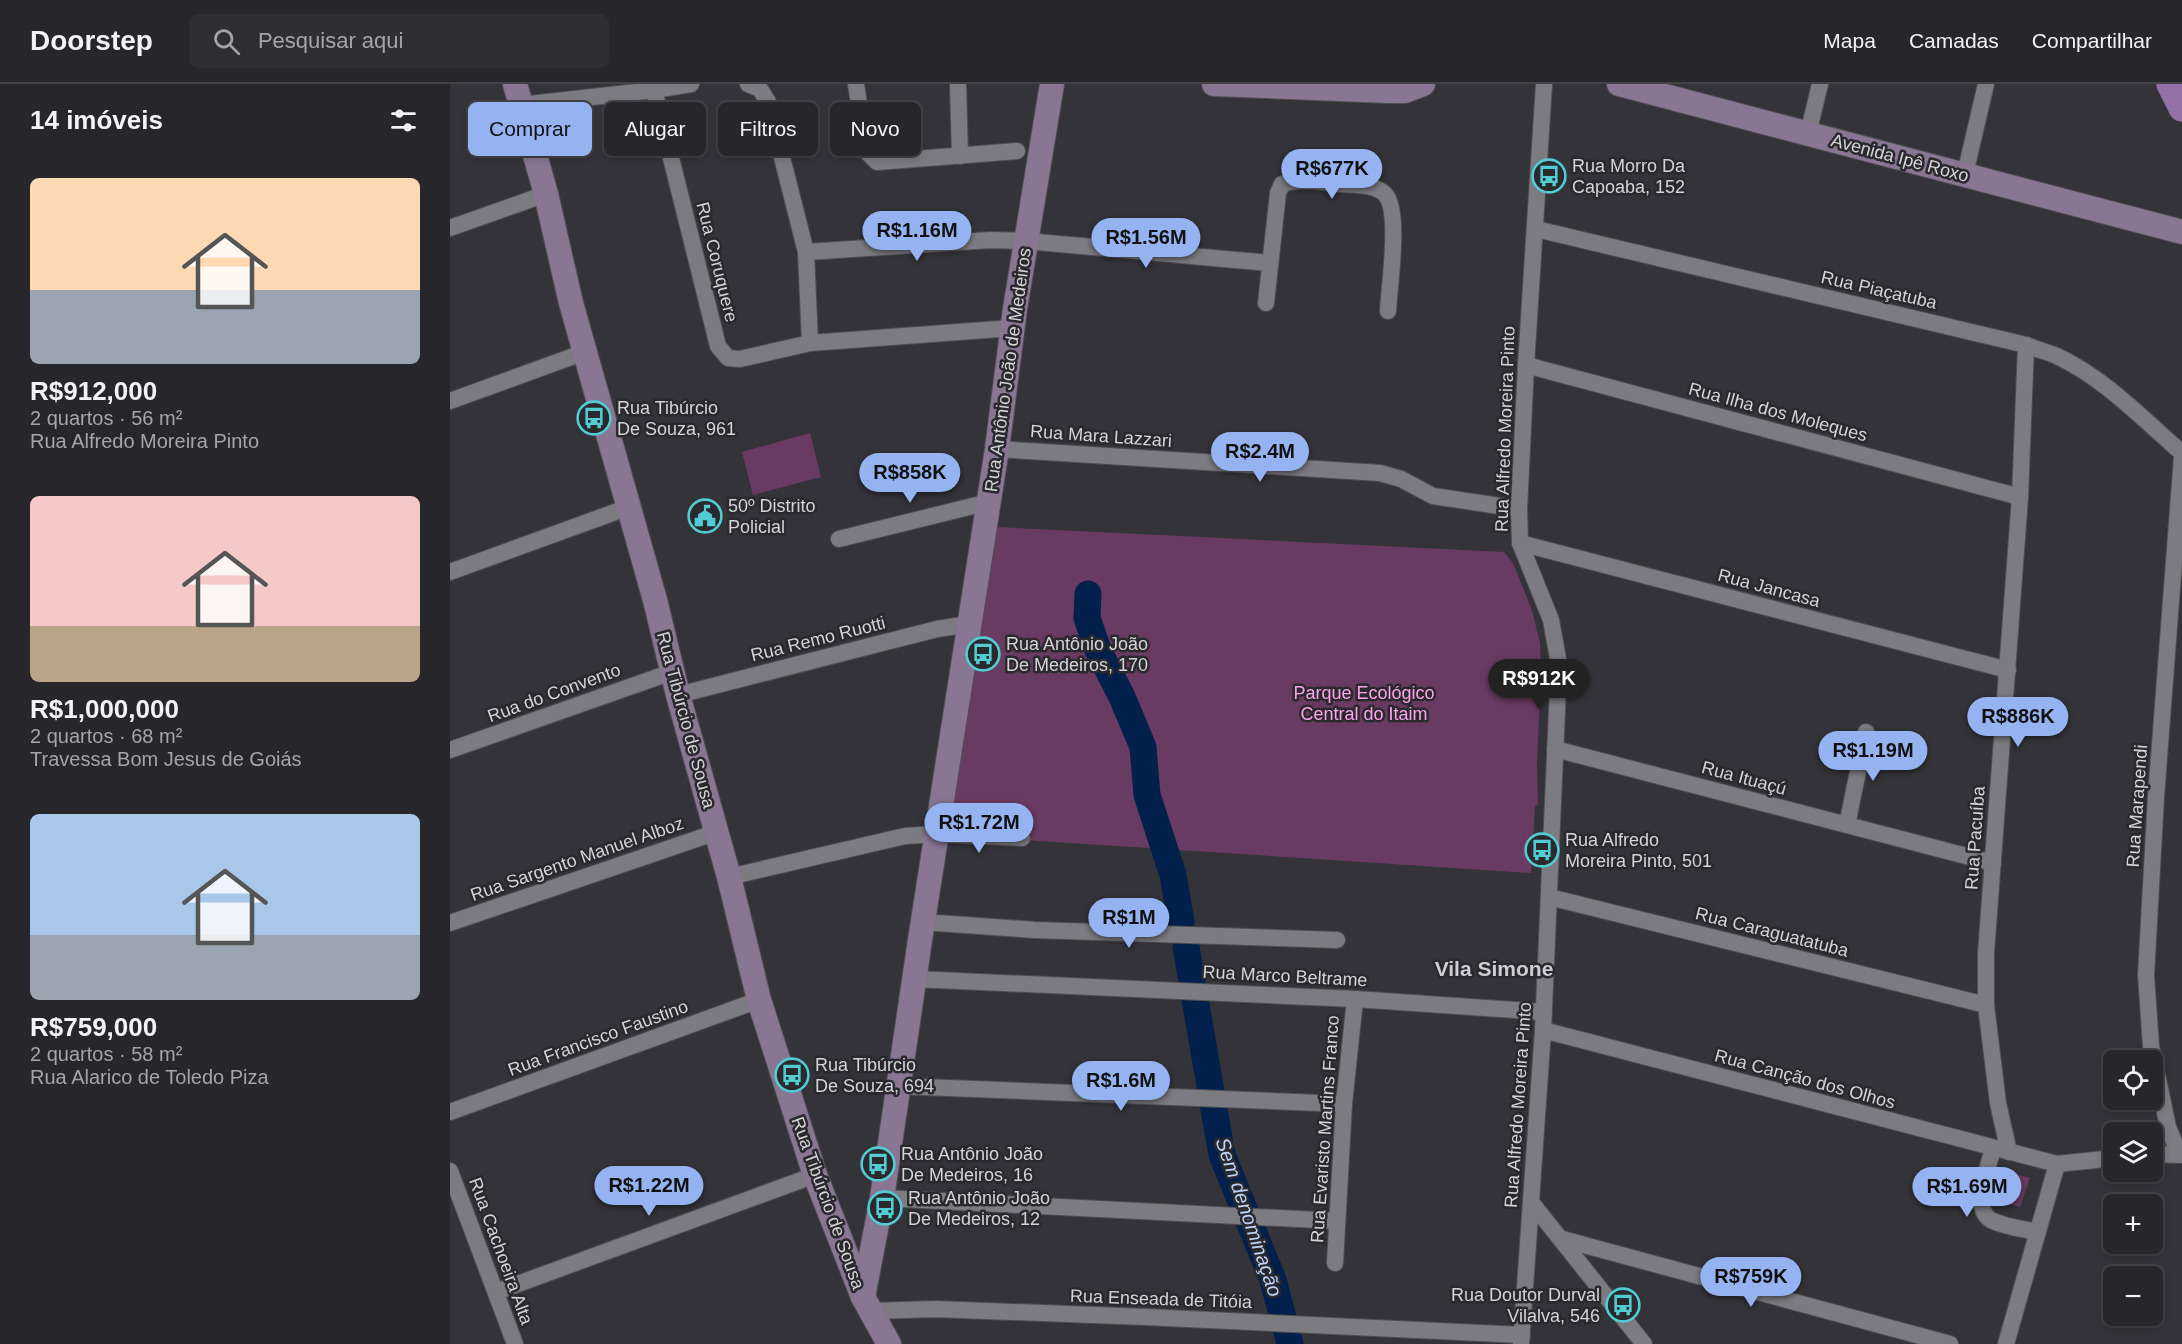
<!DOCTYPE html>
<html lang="pt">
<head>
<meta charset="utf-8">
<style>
  :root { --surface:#27262b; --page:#2f2e33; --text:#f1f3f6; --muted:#a4a5a9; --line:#434347; --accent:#95b2f1 }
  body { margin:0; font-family:Arial,sans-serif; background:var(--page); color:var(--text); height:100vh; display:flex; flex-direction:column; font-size:22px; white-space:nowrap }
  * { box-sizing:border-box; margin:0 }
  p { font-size:20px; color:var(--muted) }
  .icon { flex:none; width:33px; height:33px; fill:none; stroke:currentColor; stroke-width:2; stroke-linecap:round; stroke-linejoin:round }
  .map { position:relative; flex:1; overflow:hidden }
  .sheet { display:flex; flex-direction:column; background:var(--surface); width:450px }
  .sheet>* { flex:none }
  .banner { position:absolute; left:18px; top:18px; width:570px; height:54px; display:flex; gap:12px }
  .tools { position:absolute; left:1653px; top:966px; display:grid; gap:12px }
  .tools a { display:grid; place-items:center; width:60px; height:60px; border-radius:9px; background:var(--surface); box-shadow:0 3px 9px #0003,0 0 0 2px var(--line); font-size:30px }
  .price { position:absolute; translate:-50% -51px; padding:0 14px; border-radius:21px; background:var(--accent); color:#111; font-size:20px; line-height:39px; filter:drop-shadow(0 2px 3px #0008) }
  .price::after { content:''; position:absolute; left:50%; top:36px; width:18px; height:14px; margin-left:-9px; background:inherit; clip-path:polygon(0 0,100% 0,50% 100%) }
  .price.on { background:#222; color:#fff }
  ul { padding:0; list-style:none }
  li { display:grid; align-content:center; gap:12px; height:318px; padding:0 30px }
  li span { display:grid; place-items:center; height:186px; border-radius:9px; color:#555 }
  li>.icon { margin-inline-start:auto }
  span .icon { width:108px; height:108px; fill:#fffc; stroke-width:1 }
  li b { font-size:26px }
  h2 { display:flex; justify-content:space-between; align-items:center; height:72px; padding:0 30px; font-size:26px }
  .pill { padding:0 21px; border-radius:9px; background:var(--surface); box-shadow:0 3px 9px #0003,0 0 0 2px var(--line); font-size:21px; line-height:54px }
  .pill.on { background:var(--accent); color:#111 }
  header { display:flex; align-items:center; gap:36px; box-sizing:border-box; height:84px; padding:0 30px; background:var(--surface); border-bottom:2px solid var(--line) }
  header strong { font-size:28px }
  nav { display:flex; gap:33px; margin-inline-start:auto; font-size:21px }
  .search { width:420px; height:54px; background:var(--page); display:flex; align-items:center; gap:15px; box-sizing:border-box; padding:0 21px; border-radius:9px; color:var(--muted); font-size:22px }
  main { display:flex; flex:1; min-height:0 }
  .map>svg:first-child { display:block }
  .green { fill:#6a3b62 }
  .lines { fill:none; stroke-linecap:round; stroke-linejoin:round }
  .river { stroke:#01204b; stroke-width:27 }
  .street-casing { stroke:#504f53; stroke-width:18 }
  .secondary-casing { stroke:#504f53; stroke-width:26 }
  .primary-casing { stroke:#504f53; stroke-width:28 }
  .street { stroke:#7c7b81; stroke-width:16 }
  .secondary { stroke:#887693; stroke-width:24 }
  .primary { stroke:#9370a6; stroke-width:27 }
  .labels { text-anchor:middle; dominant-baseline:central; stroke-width:5; stroke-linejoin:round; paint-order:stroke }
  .street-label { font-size:18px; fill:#d4d4d7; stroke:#2a292e }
  .poi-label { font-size:18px; fill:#d4d4d7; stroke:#2a292e; text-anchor:start }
  .park-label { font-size:18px; fill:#fda3ed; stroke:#2a292e }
  .water-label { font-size:20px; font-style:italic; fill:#bbd4f7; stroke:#2a292e }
  .quarter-label { font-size:21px; font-weight:bold; fill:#cfcdd4; stroke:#2a292e }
</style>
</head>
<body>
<header>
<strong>Doorstep</strong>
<div class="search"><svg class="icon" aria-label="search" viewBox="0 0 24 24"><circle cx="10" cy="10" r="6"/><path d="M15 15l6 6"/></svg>Pesquisar aqui</div>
<nav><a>Mapa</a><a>Camadas</a><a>Compartilhar</a></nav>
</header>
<main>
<section class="sheet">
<h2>14 imóveis<svg class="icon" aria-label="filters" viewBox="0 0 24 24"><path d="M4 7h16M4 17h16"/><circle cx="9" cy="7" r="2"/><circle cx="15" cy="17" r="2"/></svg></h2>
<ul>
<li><span style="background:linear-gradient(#ffd9b3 60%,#9aa5b1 0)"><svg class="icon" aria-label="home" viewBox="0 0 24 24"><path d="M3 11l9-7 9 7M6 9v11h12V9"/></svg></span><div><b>R$912,000</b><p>2 quartos · 56 m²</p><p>Rua Alfredo Moreira Pinto</p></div></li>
<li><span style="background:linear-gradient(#f6c9c9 70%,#b9a48a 0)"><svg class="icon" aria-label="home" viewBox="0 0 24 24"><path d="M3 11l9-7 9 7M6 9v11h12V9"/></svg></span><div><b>R$1,000,000</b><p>2 quartos · 68 m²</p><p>Travessa Bom Jesus de Goiás</p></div></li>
<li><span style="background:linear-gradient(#a9c7e8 65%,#9aa5b1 0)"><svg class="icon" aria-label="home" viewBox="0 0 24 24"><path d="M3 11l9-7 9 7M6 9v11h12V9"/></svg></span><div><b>R$759,000</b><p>2 quartos · 58 m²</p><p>Rua Alarico de Toledo Piza</p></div></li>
</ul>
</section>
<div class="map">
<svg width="1732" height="1260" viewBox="0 0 1732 1260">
  <rect width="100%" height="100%" fill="#343339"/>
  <g class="green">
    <path d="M360 349 371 393 303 411 292 368Z"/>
    <path d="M547 443 1054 468 1063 479 1082 526 1090 559 1091 585 1087 680 1088 720 1085 722 1081 789 498 751Z"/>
    <path d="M1555 1087 1580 1094 1570 1123 1547 1116Z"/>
  </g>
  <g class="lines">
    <g class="river">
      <path d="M638 510 637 534 648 566 672 613 693 663 697 711 723 791 731 838"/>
      <path d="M736 863 772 1071 823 1196 840 1260"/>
    </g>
    <defs>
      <g id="street">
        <path d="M298 0 310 5 318 18 356 168 360 259"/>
        <path d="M406 0 415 60 418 69 427 78 567 67"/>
        <path d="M508 0 510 72"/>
        <path d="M204 6 268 262 278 274 290 275 360 259 562 244"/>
        <path d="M71 21 204 6 241 0"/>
        <path d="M1358 50 1370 0"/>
        <path d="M1515 90 1536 0"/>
        <path d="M0 144 96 110"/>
        <path d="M1086 145 1576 261C1586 265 1597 268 1607 272 1654 294 1693 335 1732 369"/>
        <path d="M356 168 541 156 576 157 819 179"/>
        <path d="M816 219 828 109 832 100C852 94 871 98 891 100 905 101 925 100 935 110 951 127 939 203 938 227"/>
        <path d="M1076 281 1570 413"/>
        <path d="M0 317 135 268"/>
        <path d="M547 365 930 389 951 395 983 412 1069 425"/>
        <path d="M389 455 539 418"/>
        <path d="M1070 459 1558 586"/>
        <path d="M0 488 179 423"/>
        <path d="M228 611 487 545 519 540"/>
        <path d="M1105 665 1543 779"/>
        <path d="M0 666 222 588"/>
        <path d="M1397 741 1416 648"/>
        <path d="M279 793 455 752 487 750 572 754"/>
        <path d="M1099 813 1536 921"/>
        <path d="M473 838 585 846 887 856"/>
        <path d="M0 839 267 748"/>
        <path d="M465 895 905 915 1094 928"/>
        <path d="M1093 946 1607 1080 1664 1074"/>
        <path d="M448 1002 894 1020"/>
        <path d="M0 1028 309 916"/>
        <path d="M1543 1064C1539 1082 1521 1125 1541 1136 1555 1143 1573 1145 1588 1148"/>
        <path d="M1559 1068 1548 1019 1536 921V869L1570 413 1576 261"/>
        <path d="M1702 1070 1732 1071"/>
        <path d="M1729 1070 1718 1043 1701 962 1696 891 1706 713 1732 373"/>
        <path d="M0 1087 65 1260"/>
        <path d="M432 1114 887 1137"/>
        <path d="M1081 1118 1194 1260"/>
        <path d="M1112 1155 1500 1260"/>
        <path d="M885 1179 894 1020 905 915"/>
        <path d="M46 1208 365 1091"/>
        <path d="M421 1227 485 1225 696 1233 1072 1251"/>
        <path d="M1071 1260 1093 946 1109 580 1101 536 1070 459 1069 425 1076 281 1094 0"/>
        <path d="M1556 1260 1607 1080"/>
      </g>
      <g id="secondary">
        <path d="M65 0 96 110 121 219 205 516 228 611 279 793 309 916 365 1091 413 1213 439 1260"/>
        <path d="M764 0 938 7H955L973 0"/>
        <path d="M1169 0 1732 148"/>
        <path d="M413 1213 432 1114 470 856 547 365 565 225 602 0"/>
      </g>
      <path id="primary" d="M1720 0 1732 24"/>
    </defs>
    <use href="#street" class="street-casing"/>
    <use href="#secondary" class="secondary-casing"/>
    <use href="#primary" class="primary-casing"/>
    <use href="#street" class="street"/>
    <use href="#secondary" class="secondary"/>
    <use href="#primary" class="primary"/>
  </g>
  <defs>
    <symbol id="bus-ring" viewBox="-11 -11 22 22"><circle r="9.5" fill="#2a292e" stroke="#51ccd3" stroke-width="1.5"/><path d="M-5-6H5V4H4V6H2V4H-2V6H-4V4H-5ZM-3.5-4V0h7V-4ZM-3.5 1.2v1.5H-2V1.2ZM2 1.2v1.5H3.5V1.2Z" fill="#51ccd3"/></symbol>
    <symbol id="civic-ring" viewBox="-11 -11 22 22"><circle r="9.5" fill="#2a292e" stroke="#51ccd3" stroke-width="1.5"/><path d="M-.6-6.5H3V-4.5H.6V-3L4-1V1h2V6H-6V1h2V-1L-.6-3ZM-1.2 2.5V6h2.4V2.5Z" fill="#51ccd3"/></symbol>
  </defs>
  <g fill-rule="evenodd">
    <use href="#bus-ring" x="1080" y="73" width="38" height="38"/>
    <use href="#bus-ring" x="125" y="315" width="38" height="38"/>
    <use href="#civic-ring" x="236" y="413" width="38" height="38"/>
    <use href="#bus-ring" x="514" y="551" width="38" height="38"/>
    <use href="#bus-ring" x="1073" y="747" width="38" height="38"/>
    <use href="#bus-ring" x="323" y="972" width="38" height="38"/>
    <use href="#bus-ring" x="409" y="1061" width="38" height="38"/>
    <use href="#bus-ring" x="416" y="1105" width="38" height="38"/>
    <use href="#bus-ring" x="1154" y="1202" width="38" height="38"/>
  </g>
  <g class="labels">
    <g class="street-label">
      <text transform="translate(1450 74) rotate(15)">Avenida Ipê Roxo</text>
      <text transform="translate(267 178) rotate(76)">Rua Coruquere</text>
      <text transform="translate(1429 206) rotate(13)">Rua Piaçatuba</text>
      <text transform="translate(558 286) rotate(-82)">Rua Antônio João de Medeiros</text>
      <text transform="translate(1328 328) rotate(15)">Rua Ilha dos Moleques</text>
      <text transform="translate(1055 345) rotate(-88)">Rua Alfredo Moreira Pinto</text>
      <text transform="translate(651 352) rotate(4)">Rua Mara Lazzari</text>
      <text transform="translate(1319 504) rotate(15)">Rua Jancasa</text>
      <text transform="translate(368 555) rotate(-14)">Rua Remo Ruotti</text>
      <text transform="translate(104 609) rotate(-20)">Rua do Convento</text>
      <text transform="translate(236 636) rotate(75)">Rua Tibúrcio de Sousa</text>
      <text transform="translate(1294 694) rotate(15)">Rua Ituaçú</text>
      <text transform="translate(1687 722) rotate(-86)">Rua Marapendi</text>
      <text transform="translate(1525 754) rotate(-86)">Rua Pacuíba</text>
      <text transform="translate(127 775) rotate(-19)">Rua Sargento Manuel Alboz</text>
      <text transform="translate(1322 848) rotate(14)">Rua Caraguatatuba</text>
      <text transform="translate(835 892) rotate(3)">Rua Marco Beltrame</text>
      <text transform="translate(148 954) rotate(-20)">Rua Francisco Faustino</text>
      <text transform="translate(1355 995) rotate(15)">Rua Canção dos Olhos</text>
      <text transform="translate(1068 1021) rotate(-86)">Rua Alfredo Moreira Pinto</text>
      <text transform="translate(875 1045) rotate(-86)">Rua Evaristo Martins Franco</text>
      <text transform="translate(378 1119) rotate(70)">Rua Tibúrcio de Sousa</text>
      <text transform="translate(51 1167) rotate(70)">Rua Cachoeira Alta</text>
      <text transform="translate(711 1215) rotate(2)">Rua Enseada de Titóia</text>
    </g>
    <g class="poi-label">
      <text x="1122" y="82">Rua Morro Da<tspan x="1122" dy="21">Capoaba, 152</tspan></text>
      <text x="167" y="324">Rua Tibúrcio<tspan x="167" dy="21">De Souza, 961</tspan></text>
      <text x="278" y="422">50º Distrito<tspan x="278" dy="21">Policial</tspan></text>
      <text x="556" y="560">Rua Antônio João<tspan x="556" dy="21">De Medeiros, 170</tspan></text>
      <text x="1115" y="756">Rua Alfredo<tspan x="1115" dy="21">Moreira Pinto, 501</tspan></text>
      <text x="365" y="981">Rua Tibúrcio<tspan x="365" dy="21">De Souza, 694</tspan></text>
      <text x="451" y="1070">Rua Antônio João<tspan x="451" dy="21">De Medeiros, 16</tspan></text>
      <text x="458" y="1114">Rua Antônio João<tspan x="458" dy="21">De Medeiros, 12</tspan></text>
      <text x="1150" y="1211" text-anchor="end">Rua Doutor Durval<tspan x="1150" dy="21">Vilalva, 546</tspan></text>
    </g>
    <g class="park-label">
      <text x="914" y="609">Parque Ecológico<tspan x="914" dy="21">Central do Itaim</tspan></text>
    </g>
    <g class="water-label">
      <text transform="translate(799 1133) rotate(71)">Sem denominação</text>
    </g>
    <g class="quarter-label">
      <text x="1044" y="884">Vila Simone</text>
    </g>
  </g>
</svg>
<div class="tools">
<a><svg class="icon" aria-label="locate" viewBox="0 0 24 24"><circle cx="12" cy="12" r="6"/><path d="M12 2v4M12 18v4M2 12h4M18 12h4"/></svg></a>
<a><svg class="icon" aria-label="layers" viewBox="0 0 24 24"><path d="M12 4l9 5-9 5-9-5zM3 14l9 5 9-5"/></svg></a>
<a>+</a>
<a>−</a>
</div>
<b class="price" style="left:882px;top:116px">R$677K</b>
<b class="price" style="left:467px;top:178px">R$1.16M</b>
<b class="price" style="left:696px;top:185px">R$1.56M</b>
<b class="price" style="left:810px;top:399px">R$2.4M</b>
<b class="price" style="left:460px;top:420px">R$858K</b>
<b class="price on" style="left:1089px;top:626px">R$912K</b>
<b class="price" style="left:1568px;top:664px">R$886K</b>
<b class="price" style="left:1423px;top:698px">R$1.19M</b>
<b class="price" style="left:529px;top:770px">R$1.72M</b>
<b class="price" style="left:679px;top:865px">R$1M</b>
<b class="price" style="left:671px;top:1028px">R$1.6M</b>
<b class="price" style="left:199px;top:1133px">R$1.22M</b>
<b class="price" style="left:1517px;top:1134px">R$1.69M</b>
<b class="price" style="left:1301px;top:1224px">R$759K</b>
<div class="banner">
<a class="pill on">Comprar</a>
<a class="pill">Alugar</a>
<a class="pill">Filtros</a>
<a class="pill">Novo</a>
</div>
</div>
</main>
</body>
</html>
